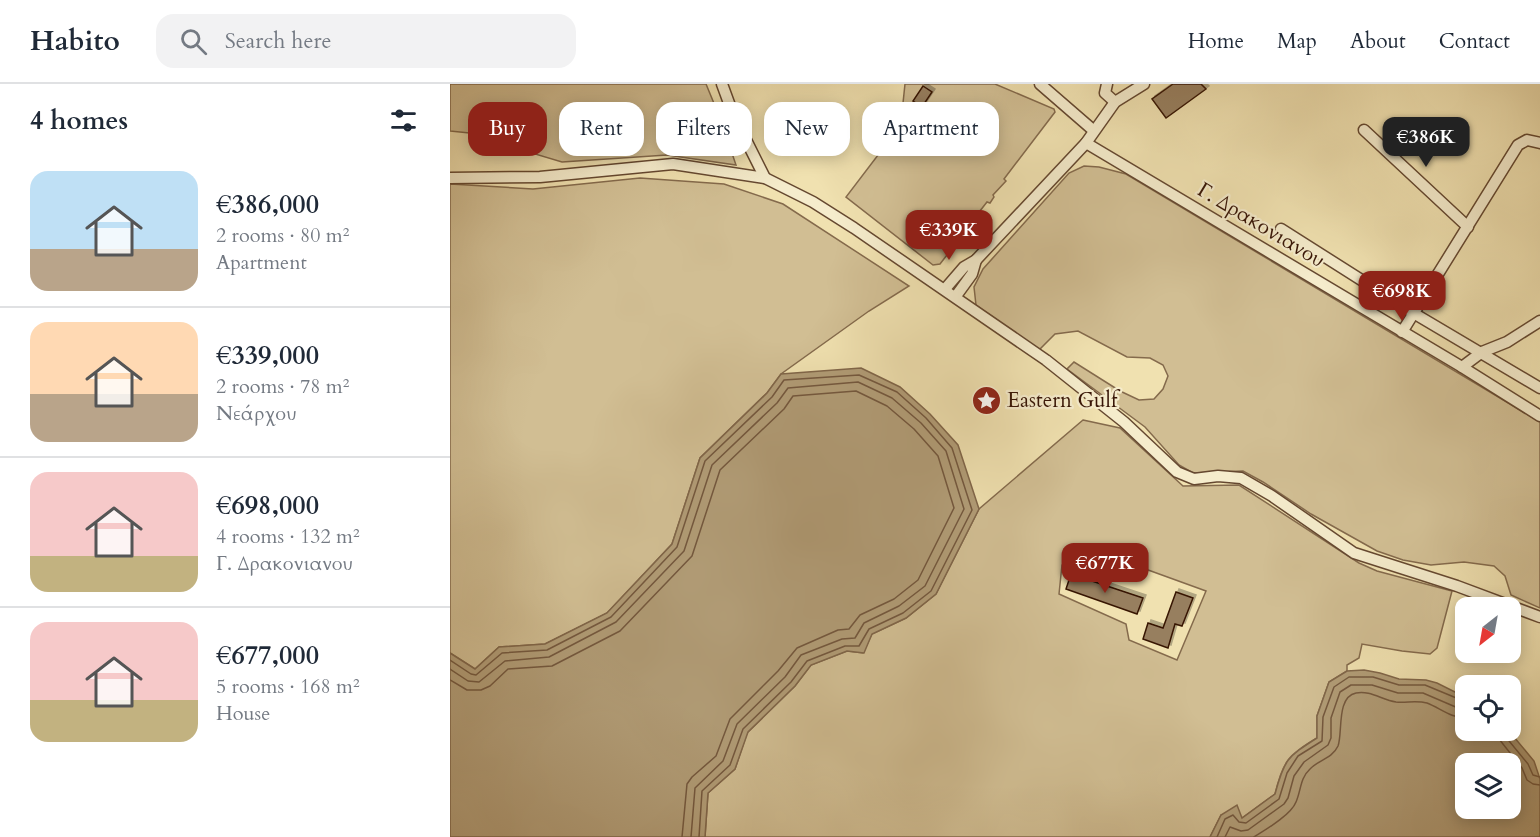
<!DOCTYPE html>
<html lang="en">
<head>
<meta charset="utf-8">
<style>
  :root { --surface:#fff; --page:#f2f2f3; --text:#1f2937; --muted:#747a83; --line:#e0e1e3; --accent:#8f2418 }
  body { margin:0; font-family:Cardo,serif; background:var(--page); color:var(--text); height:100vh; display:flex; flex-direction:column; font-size:22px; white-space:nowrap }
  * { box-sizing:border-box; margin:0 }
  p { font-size:20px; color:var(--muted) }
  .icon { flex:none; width:33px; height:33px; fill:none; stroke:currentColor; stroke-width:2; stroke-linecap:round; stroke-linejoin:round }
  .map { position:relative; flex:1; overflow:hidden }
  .sheet { display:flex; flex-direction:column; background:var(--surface); width:450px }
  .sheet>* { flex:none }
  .hud { position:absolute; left:18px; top:18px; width:570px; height:54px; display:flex; gap:12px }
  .needle { width:39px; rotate:211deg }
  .fabs { position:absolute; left:1005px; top:513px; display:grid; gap:12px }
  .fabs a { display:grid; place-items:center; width:66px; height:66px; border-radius:12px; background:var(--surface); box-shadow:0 3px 15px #0003; font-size:30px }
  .price { position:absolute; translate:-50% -51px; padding:0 14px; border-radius:12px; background:var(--accent); color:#fff; font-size:20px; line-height:39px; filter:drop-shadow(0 2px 3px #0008) }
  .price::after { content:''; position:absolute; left:50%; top:36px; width:18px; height:14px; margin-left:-9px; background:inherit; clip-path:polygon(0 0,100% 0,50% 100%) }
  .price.selected { background:#222; color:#fff }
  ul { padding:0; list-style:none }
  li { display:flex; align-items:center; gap:18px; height:150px; padding:0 30px }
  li+li { border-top:2px solid var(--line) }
  li span { display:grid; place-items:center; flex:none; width:168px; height:120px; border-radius:18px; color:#555 }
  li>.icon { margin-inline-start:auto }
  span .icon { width:72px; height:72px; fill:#fffc; stroke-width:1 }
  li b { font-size:26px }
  h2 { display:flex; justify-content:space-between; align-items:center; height:72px; padding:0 30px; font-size:26px }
  .chip { padding:0 21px; border-radius:18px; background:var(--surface); box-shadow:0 3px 15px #0003; font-size:21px; line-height:54px }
  .chip.selected { background:var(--accent); color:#fff }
  header { display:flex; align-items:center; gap:36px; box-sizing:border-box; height:84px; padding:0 30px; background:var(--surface); border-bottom:2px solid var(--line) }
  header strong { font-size:28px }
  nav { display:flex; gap:33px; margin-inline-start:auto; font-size:21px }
  .search { width:420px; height:54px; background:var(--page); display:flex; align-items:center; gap:15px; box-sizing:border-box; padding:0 21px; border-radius:18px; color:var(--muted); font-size:22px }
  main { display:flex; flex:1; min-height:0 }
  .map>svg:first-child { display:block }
  .green { fill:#d1be93; stroke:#846a4c; stroke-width:1.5; fill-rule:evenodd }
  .water { fill:#b19c76; stroke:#806649; stroke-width:1.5; fill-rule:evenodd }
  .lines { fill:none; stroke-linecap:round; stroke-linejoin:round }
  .shore { stroke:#74583e; stroke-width:1.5 }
  .building { fill:#977f5e; stroke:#371506; stroke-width:1.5; filter:url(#shadow) }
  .minor-casing { stroke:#654830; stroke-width:13 }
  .minor { stroke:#f5eccc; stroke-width:10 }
  .labels { text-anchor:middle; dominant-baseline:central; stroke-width:4.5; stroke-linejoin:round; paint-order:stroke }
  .street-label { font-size:21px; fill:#371506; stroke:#f5eccc }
  .poi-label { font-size:21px; fill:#371506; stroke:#f5eccc; text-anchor:start }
</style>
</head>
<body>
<header>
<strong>Habito</strong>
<div class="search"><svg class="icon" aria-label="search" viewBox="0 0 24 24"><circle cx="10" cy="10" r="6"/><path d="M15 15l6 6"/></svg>Search here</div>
<nav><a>Home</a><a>Map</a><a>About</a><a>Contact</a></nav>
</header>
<main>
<section class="sheet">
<h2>4 homes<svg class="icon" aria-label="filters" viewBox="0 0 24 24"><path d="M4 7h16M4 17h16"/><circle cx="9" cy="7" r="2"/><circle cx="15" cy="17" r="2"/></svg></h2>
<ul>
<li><span style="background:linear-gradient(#bfe0f5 65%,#b9a48a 0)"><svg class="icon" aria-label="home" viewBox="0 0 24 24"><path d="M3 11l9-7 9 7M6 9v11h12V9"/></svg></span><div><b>€386,000</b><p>2 rooms · 80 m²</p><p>Apartment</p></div></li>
<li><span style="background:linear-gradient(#ffd9b3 60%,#b9a48a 0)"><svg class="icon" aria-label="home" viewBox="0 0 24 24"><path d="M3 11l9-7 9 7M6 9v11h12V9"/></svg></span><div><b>€339,000</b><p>2 rooms · 78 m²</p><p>Νεάρχου</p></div></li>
<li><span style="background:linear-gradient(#f6c9c9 70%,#c2b280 0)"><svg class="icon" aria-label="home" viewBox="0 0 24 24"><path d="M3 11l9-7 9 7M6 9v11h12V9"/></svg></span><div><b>€698,000</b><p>4 rooms · 132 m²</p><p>Γ. Δρακονιανου</p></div></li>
<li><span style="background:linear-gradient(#f6c9c9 65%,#c2b280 0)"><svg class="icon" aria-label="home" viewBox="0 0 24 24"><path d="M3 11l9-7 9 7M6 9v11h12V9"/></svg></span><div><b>€677,000</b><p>5 rooms · 168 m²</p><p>House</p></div></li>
</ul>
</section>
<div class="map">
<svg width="1090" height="753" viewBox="0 0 1090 753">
  <defs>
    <filter id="shadow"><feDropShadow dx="3" dy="-3" stdDeviation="0" flood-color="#0004"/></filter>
  </defs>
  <rect width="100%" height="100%" fill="#f0e1b0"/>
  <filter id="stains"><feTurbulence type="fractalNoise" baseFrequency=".00333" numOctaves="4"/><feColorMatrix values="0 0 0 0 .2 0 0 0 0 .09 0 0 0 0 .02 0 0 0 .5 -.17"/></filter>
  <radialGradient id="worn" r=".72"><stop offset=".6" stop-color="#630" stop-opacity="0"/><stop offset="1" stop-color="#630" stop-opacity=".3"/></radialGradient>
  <g class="green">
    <path d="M0 0H256L270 34 286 81 217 71 112 78 85 70 77 42 53 35 39 51 0 47Z"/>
    <path d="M455 0H545L604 25 605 28 554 95 556 97 543 111 544 113 540 119 537 118 526 132 528 134 523 141 521 140 490 180 483 181 396 113 441 54 451 38Z"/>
    <path d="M634 82 649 83 676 90 1090 338V524L1061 511 1055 492 1044 482 1014 478 981 481 953 476 927 467 861 430 813 398 793 387 743 389 729 381 695 343 617 285 624 278 670 307 689 316 704 315 713 305 718 292 713 281 700 274 677 273 628 247 605 250 589 266 526 221 524 203 533 185 619 89Z"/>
    <path d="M190 94 274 100 333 120 459 202 419 227 331 290 317 309 250 374 222 460 157 529 95 560 49 563 25 585 0 569V100L83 105Z"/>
    <path d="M633 336 670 344 733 402 789 401 909 479 927 487 1002 507 987 564 980 570 952 567 912 560 909 574 897 581V587L879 598 867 632V654C838 671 833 677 825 710L792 734 771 731 760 753H255L258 709 285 685 297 649 345 602 361 581 397 567 413 569 422 550 456 534 486 510 529 425ZM654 470 756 507 727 576 679 556 676 540 609 510 612 481Z"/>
  </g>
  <g class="water">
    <path d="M411 284 450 303 480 330 508 361 529 425 486 510 456 534 422 550 414 569 397 567 361 581 345 602 298 648 285 685 258 709 255 753H0V569L25 585 49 563 95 560 157 529 222 460 250 374 317 309 331 290Z"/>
    <path d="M914 586 930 589 949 595 976 596 987 599 1015 613 1016 646 1059 647 1084 677 1090 695V753H760L771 731 787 721 792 734 825 710C834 676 837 673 867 654V632L879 598 897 587ZM1016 680H1060V724H1016Z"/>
  </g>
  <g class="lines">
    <g class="shore">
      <path d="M0 576 21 590 26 591 52 569 97 566 161 533 227 463 255 377 322 313 334 296 409 291 447 308 476 334 502 364 522 426 481 507 453 529 419 545 409 562H395L357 577 341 598 293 645 280 681 252 707 249 753"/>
      <path d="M0 585 18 597 29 598 55 577 99 573 166 538 234 467 262 381 327 319 338 304 408 298 442 314 471 339 496 367 514 425 475 502 449 522 414 539 405 554 392 555 351 571 335 593 287 640 273 677 245 704 241 753"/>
      <path d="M0 596 17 606H31L40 602 58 585 102 582 170 547 242 472 270 386 334 325 343 312 406 307 437 322 464 345 488 372 504 424 468 496 444 515 410 531 399 545 388 546 347 564 328 587 280 635 266 672 242 693 237 700 232 753"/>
      <path d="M1047 646 1049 655 1072 684 1077 696 1083 700 1090 701"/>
      <path d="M1054 646 1055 652 1078 680 1083 691 1090 693"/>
      <path d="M767 753 775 735 783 731 789 738 796 739 829 715 837 689 848 672 872 657 873 633 884 603 899 593H923L949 601H975L1016 618"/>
      <path d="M775 753 780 743 791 747 798 746 834 720 838 714 844 692 854 678 878 661 881 654V634L890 608 901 601H922L948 609H973L1008 624 1016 625"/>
      <path d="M804 753C815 746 841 731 846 718 851 707 850 694 860 685 868 676 882 675 888 662 893 649 886 613 906 609 920 606 932 616 946 618 957 619 966 616 977 619 990 624 1001 634 1016 634"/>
    </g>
  </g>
  <g class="building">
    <path d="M723 0H751L756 5 716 34 702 15Z"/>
    <path d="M473 2 482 8 472 23 463 17Z"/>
    <path d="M621 490 693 514 687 530 616 505Z"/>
    <path d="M726 508 743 514 732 542 725 540 718 564 693 555 698 539 713 544Z"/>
  </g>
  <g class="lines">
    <defs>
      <g id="minor">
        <path d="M272 0 283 30 315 94"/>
        <path d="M590 0 643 46"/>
        <path d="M657 0 655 9 665 18"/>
        <path d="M914 46 1018 143"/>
        <path d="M636 59 1012 283 1090 332"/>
        <path d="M0 94 90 93 223 80 315 94 363 118 404 144 596 276 674 338 727 388 744 395 768 392 791 394 822 412 904 469 1007 502 1090 533"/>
        <path d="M831 145 965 230 1090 304"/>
        <path d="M495 205 514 183 526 176 636 59 665 18 694 0"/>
        <path d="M506 212 522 190 526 176"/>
        <path d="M952 248 1068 61 1077 56 1090 59"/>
        <path d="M1012 283 1032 268 1057 258 1090 237"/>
      </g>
    </defs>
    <use href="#minor" class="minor-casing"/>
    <use href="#minor" class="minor"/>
  </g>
  <defs>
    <symbol id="sight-disc" viewBox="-11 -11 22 22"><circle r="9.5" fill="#8f2418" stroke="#f5eccc"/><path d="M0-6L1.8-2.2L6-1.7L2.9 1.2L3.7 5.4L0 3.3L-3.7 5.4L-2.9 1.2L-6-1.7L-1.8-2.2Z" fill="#fff"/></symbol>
  </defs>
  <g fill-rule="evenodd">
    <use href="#sight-disc" x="520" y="300" width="33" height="33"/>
  </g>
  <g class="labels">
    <g class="street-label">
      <text transform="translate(811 141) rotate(31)">Γ. Δρακονιανου</text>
    </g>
    <g class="poi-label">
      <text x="557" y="316">Eastern Gulf</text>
    </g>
  </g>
  <rect width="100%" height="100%" filter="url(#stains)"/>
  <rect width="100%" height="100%" fill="url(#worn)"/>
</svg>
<div class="fabs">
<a><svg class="needle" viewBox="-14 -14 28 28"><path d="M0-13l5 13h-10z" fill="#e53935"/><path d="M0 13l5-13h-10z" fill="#747a83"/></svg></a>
<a><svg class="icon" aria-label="locate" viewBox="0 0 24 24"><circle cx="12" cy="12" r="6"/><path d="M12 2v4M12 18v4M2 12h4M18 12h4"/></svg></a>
<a><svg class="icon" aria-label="layers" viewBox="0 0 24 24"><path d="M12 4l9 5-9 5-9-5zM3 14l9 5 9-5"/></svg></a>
</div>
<b class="price selected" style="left:976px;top:84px">€386K</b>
<b class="price" style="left:499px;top:177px">€339K</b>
<b class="price" style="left:952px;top:238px">€698K</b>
<b class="price" style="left:655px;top:510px">€677K</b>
<div class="hud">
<a class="chip selected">Buy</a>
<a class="chip">Rent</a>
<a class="chip">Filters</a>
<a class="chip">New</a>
<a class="chip">Apartment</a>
</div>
</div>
</main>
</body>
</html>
